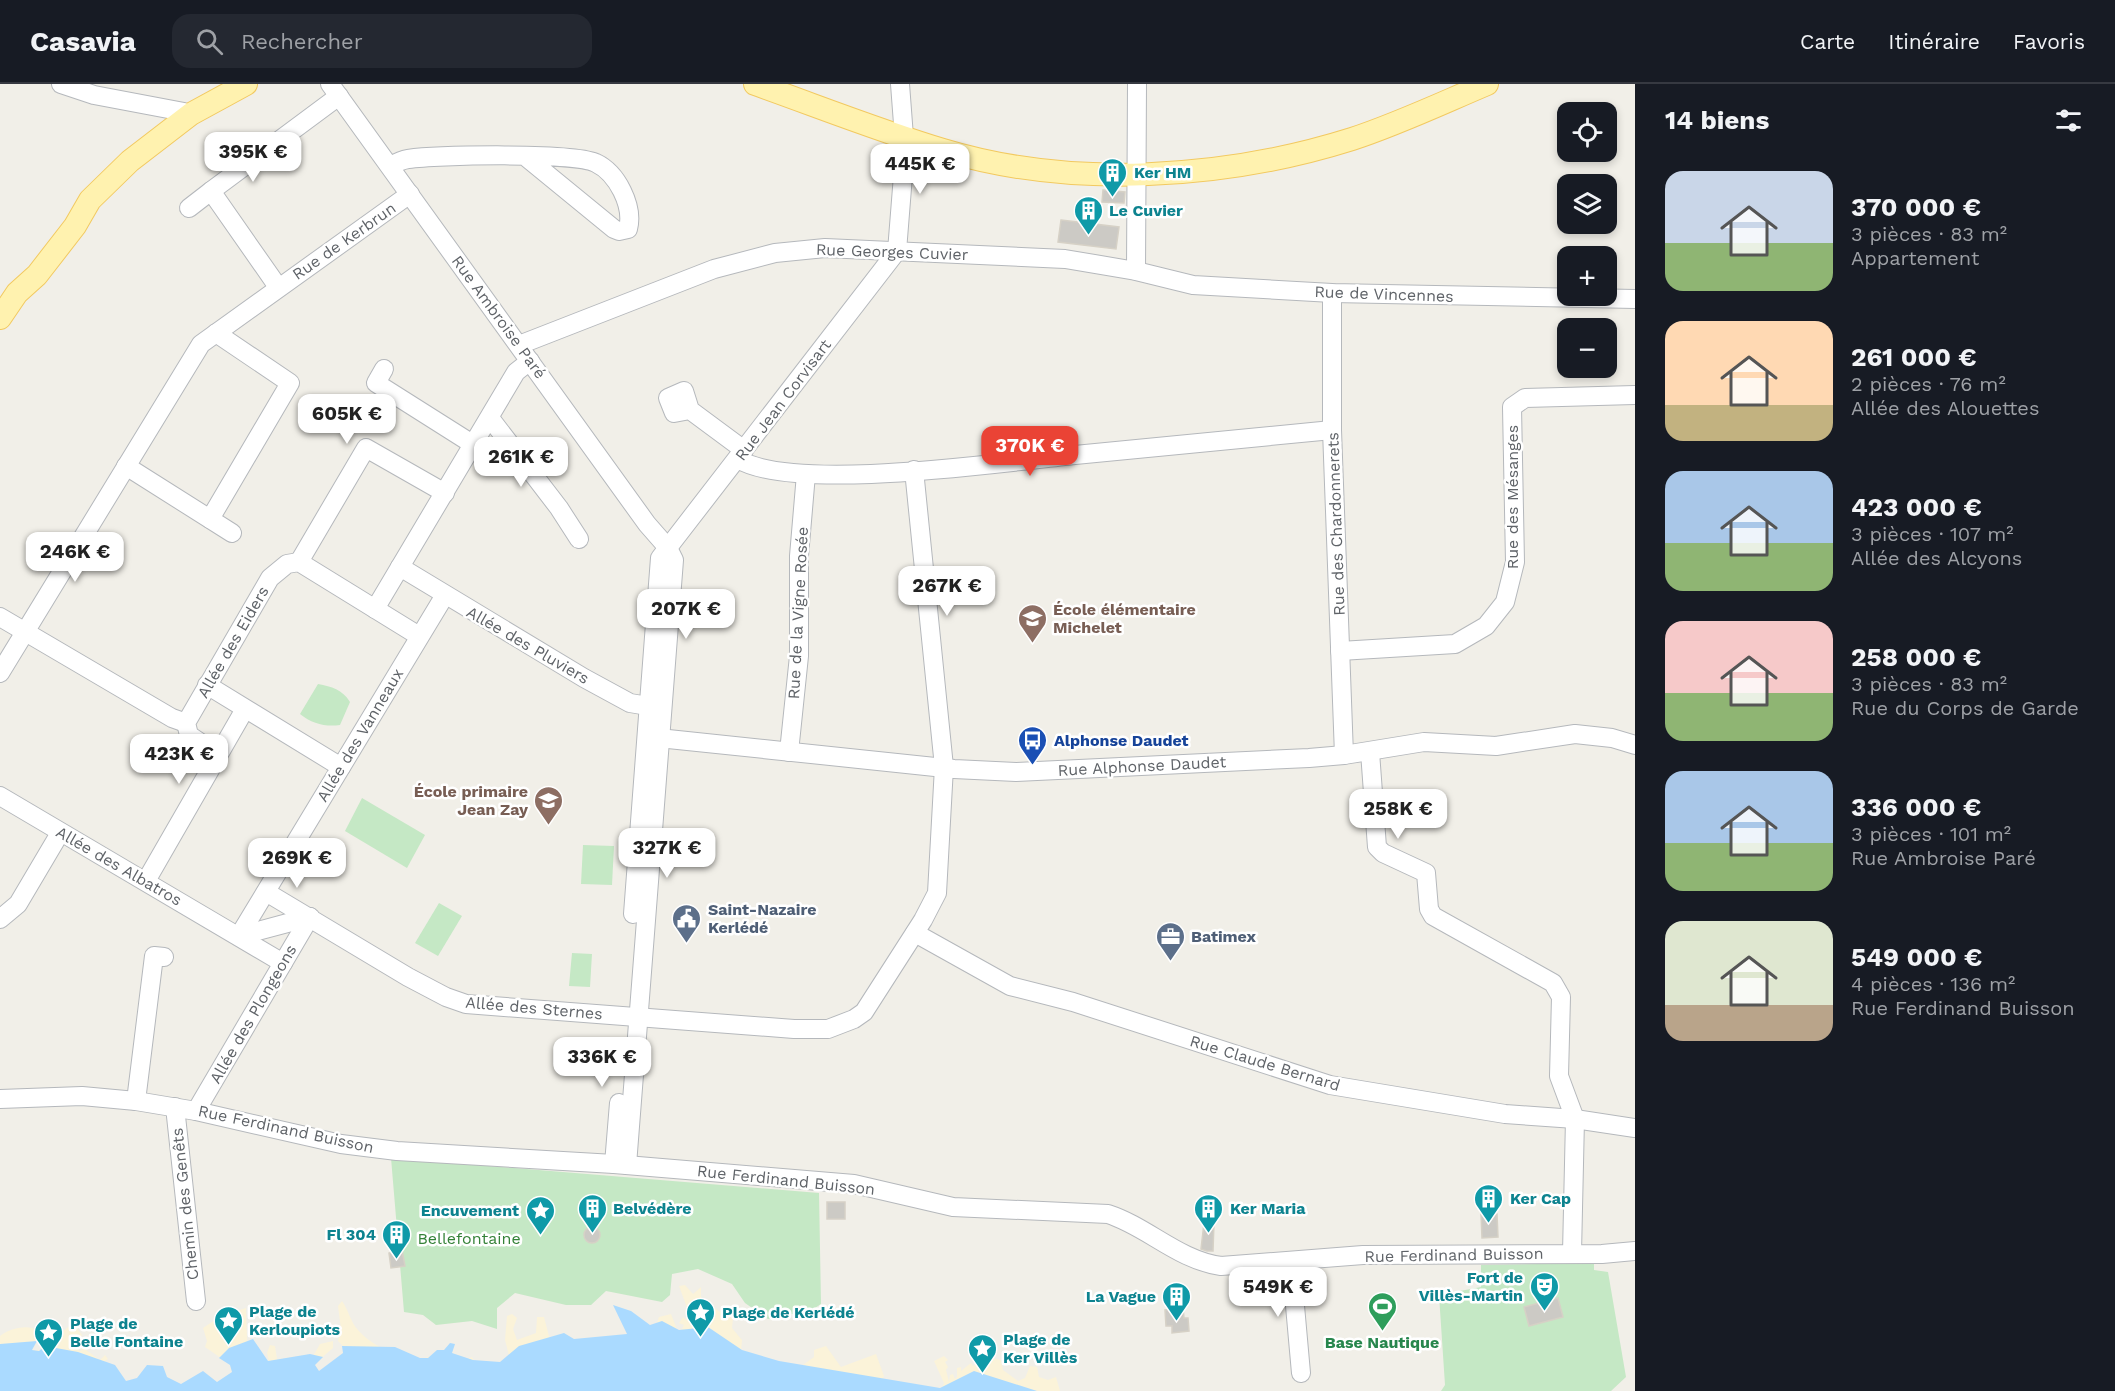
<!DOCTYPE html>
<html lang="fr">
<head>
<meta charset="utf-8">
<style>
  :root { --surface:#171b24; --page:#242831; --text:#f1f3f6; --muted:#9ea1a6; --line:#363941; --accent:#ea4335 }
  body { margin:0; font-family:"Work Sans",sans-serif; background:var(--page); color:var(--text); height:100vh; display:flex; flex-direction:column; font-size:22px; white-space:nowrap }
  * { box-sizing:border-box; margin:0 }
  p { font-size:20px; color:var(--muted) }
  .icon { flex:none; width:33px; height:33px; fill:none; stroke:currentColor; stroke-width:2; stroke-linecap:round; stroke-linejoin:round }
  .map { position:relative; flex:1; overflow:hidden }
  .details { display:flex; flex-direction:column; background:var(--surface); width:480px }
  .details>* { flex:none }
  .tools { position:absolute; left:1557px; top:18px; display:grid; gap:12px }
  .tools a { display:grid; place-items:center; width:60px; height:60px; border-radius:12px; background:var(--surface); box-shadow:0 3px 9px #0003; font-size:30px }
  .price { position:absolute; translate:-50% -51px; padding:0 14px; border-radius:12px; background:#fff; color:#222; font-size:20px; line-height:39px; filter:drop-shadow(0 2px 3px #0008) }
  .price::after { content:''; position:absolute; left:50%; top:36px; width:18px; height:14px; margin-left:-9px; background:inherit; clip-path:polygon(0 0,100% 0,50% 100%) }
  .price.on { background:var(--accent); color:#fff }
  ul { padding:0; list-style:none }
  li { display:flex; align-items:center; gap:18px; height:150px; padding:0 30px }
  li span { display:grid; place-items:center; flex:none; width:168px; height:120px; border-radius:18px; color:#555 }
  li>.icon { margin-inline-start:auto }
  span .icon { width:72px; height:72px; fill:#fffc; stroke-width:1 }
  li b { font-size:26px }
  h2 { display:flex; justify-content:space-between; align-items:center; height:72px; padding:0 30px; font-size:26px }
  header { display:flex; align-items:center; gap:36px; box-sizing:border-box; height:84px; padding:0 30px; background:var(--surface); border-bottom:2px solid var(--line) }
  header strong { font-size:28px }
  nav { display:flex; gap:33px; margin-inline-start:auto; font-size:21px }
  .search { width:420px; height:54px; background:var(--page); display:flex; align-items:center; gap:15px; box-sizing:border-box; padding:0 21px; border-radius:18px; color:var(--muted); font-size:22px }
  main { display:flex; flex:1; min-height:0 }
  .map>svg:first-child { display:block }
  .green { fill:#c5e8c5 }
  .sand { fill:#fbf3d9 }
  .water { fill:#aadaff }
  .building { fill:#cccac5; stroke:#d6d1c6; stroke-width:1.5 }
  .lines { fill:none; stroke-linecap:round; stroke-linejoin:round }
  .minor-casing { stroke:#b5b8bc; stroke-width:20 }
  .major-casing { stroke:#f2c960; stroke-width:24 }
  .minor { stroke:#fff; stroke-width:18 }
  .major { stroke:#fff2af; stroke-width:22 }
  .labels { text-anchor:middle; dominant-baseline:central; stroke-width:5; stroke-linejoin:round; paint-order:stroke }
  .culture-label { font-size:16px; font-weight:bold; fill:#0d838f; stroke:#fff; text-anchor:start }
  .street-label { font-size:16px; fill:#5f6368; stroke:#fff }
  .education-label { font-size:16px; font-weight:bold; fill:#785e54; stroke:#fff; text-anchor:start }
  .transit-label { font-size:16px; font-weight:bold; fill:#164399; stroke:#fff; text-anchor:start }
  .service-label { font-size:16px; font-weight:bold; fill:#4e5e75; stroke:#fff; text-anchor:start }
  .park-label { font-size:16px; fill:#348238; stroke:#fff }
  .leisure-label { font-size:16px; font-weight:bold; fill:#27864d; stroke:#fff }
</style>
</head>
<body>
<header>
<strong>Casavia</strong>
<div class="search"><svg class="icon" aria-label="search" viewBox="0 0 24 24"><circle cx="10" cy="10" r="6"/><path d="M15 15l6 6"/></svg>Rechercher</div>
<nav><a>Carte</a><a>Itinéraire</a><a>Favoris</a></nav>
</header>
<main>
<div class="map">
<svg width="1635" height="1307" viewBox="0 0 1635 1307">
  <rect width="100%" height="100%" fill="#f1efe8"/>
  <g class="green">
    <path d="M318 600C332 603 342 605 350 618L340 641C326 643 312 640 300 630Z"/>
    <path d="M362 714 425 751 407 784 345 747Z"/>
    <path d="M583 761 614 762 612 801 581 800Z"/>
    <path d="M439 819 462 832 438 872 415 859Z"/>
    <path d="M572 869 592 870 590 903 569 902Z"/>
    <path d="M391 1074 819 1109 821 1220 812 1226 768 1235 745 1219 732 1200 698 1185 672 1190 670 1211 662 1218 606 1207 591 1221H566L515 1209 497 1224V1245L472 1237 436 1241 423 1231 404 1228Z"/>
    <path d="M1594 1179V1186L1608 1188 1626 1293 1611 1307H1441L1445 1301 1439 1211 1481 1203V1181Z"/>
  </g>
  <g class="sand">
    <path d="M685 1201 693 1210 701 1203V1213L720 1228 722 1221 733 1234 732 1244 742 1256 740 1279 749 1288 754 1307H737L733 1300 721 1292 722 1301 727 1307H677L700 1291 691 1275 675 1277 667 1302 672 1307H641L656 1285 635 1272 633 1248 630 1242 648 1245 653 1249 659 1233 671 1230 677 1245 671 1249V1261L679 1264 686 1247 682 1245 684 1241 679 1239 683 1233 686 1236 689 1229 679 1202Z"/>
    <path d="M342 1217C348 1225 351 1239 358 1246 373 1263 400 1275 423 1274 432 1274 436 1267 444 1266L450 1260 452 1270 464 1277 472 1273 491 1307H327L231 1281 205 1263 207 1257 203 1244 221 1232 246 1224 247 1256 257 1273 271 1286 267 1269 270 1261 275 1262 277 1275 311 1276 320 1260 333 1257V1264L313 1281 316 1293 343 1269V1262L338 1257 341 1245 338 1222Z"/>
    <path d="M512 1230 517 1234 513 1245 517 1256 536 1249 537 1233H544L550 1256 556 1252 566 1261 564 1266 570 1273 562 1279 568 1287 577 1282 578 1276 575 1272 585 1269 586 1261 596 1258 593 1269 600 1274 596 1282 611 1304 634 1307H601L585 1291 572 1289 561 1301 555 1297 546 1300 530 1287 525 1289 533 1307H523L521 1302 519 1307H512L516 1298 512 1285 508 1289 507 1281 511 1279 505 1256 507 1232Z"/>
    <path d="M40 1238 47 1239 50 1247 62 1248 73 1239 82 1251 76 1261 79 1267 82 1266 80 1262 85 1253 94 1255 86 1266 100 1276 105 1271 108 1275 104 1278 119 1307H0V1252C9 1245 26 1240 38 1246L39 1253 32 1266 48 1267 44 1262Z"/>
    <path d="M826 1262 841 1283 876 1270 884 1292 880 1300 803 1281 814 1273V1266Z"/>
    <path d="M944 1272 948 1276 945 1278 948 1283 946 1286 949 1298 950 1291 953 1290 955 1295 957 1293V1284L961 1283V1287L971 1279 973 1282 983 1273 1001 1276 1003 1286 1018 1297 1025 1294 1030 1282 1037 1283 1039 1293 1048 1296 1056 1293 1060 1307 941 1306 944 1299 934 1277Z"/>
  </g>
  <path class="water" d="M613 1221 631 1227 650 1241 662 1237 679 1246 708 1243 742 1266 779 1277 940 1304 974 1287 1037 1307H0V1260L37 1257 32 1266 39 1267 45 1262 78 1268 115 1281 126 1297 137 1294 147 1281 163 1282 167 1293 181 1300 203 1287 217 1298 232 1288 230 1281 219 1274 229 1264 253 1255 268 1277 310 1270 323 1273 315 1281 319 1287 343 1269 342 1262 395 1263 420 1274H428L437 1266H444L450 1259 455 1260 452 1269 473 1276 500 1278 519 1262 564 1249 574 1255 627 1250Z"/>
  <g class="building">
    <path d="M1103 106 1125 108 1124 119 1102 118Z"/>
    <path d="M1061 136 1119 143 1116 165 1058 158Z"/>
    <rect x="827" y="1118" width="18" height="17"/>
    <path d="M1481 1130H1497L1498 1153 1482 1154Z"/>
    <path d="M1214 1138 1213 1167H1207L1201 1165 1204 1139Z"/>
    <circle cx="592" cy="1151" r="8"/>
    <path d="M402 1166 405 1182 391 1184 389 1169Z"/>
    <path d="M1558 1214 1563 1233 1529 1242 1524 1223Z"/>
    <path d="M1183 1224 1184 1234H1188L1189 1247 1172 1249V1242H1166L1165 1226Z"/>
  </g>
  <g class="lines">
    <defs>
      <g id="minor">
        <path d="M61 0 94 11 184 28"/>
        <path d="M330 0 647 440 668 464 674 476 627 1081"/>
        <path d="M391 82C396 79 401 76 408 75 435 71 576 68 596 79 617 89 634 122 628 145L619 147 614 145 526 73"/>
        <path d="M189 124 211 107"/>
        <path d="M1136 187 1137 0"/>
        <path d="M278 203 211 107 339 12"/>
        <path d="M1332 209V346L1344 671"/>
        <path d="M519 261 714 185 775 169 825 164 1065 175 1136 187 1193 201 1332 209 1635 215"/>
        <path d="M384 285 376 299 474 361"/>
        <path d="M690 326 674 329 668 314 684 307 690 326 744 366"/>
        <path d="M490 334 559 424 579 455"/>
        <path d="M738 375C793 409 1004 378 1075 371 1161 363 1247 355 1332 346"/>
        <path d="M126 382 232 449"/>
        <path d="M210 435 290 299 216 249"/>
        <path d="M299 478 366 364 445 409"/>
        <path d="M400 483 584 594 630 619 660 624"/>
        <path d="M375 525 516 288 530 277"/>
        <path d="M0 533 172 634 186 639"/>
        <path d="M1340 567 1455 560 1486 542 1505 518 1515 478 1512 323 1525 314 1635 311"/>
        <path d="M0 589 201 260 410 110"/>
        <path d="M207 601 341 683"/>
        <path d="M649 653 954 685 1016 688 1309 674 1344 671 1424 658 1496 662 1575 650 1612 654 1635 661"/>
        <path d="M789 668 799 572V472L806 390"/>
        <path d="M1370 668 1377 763 1383 769 1426 789 1429 825 1433 832 1553 899 1561 913 1559 992 1575 1035 1572 1169"/>
        <path d="M217 670 189 651 186 639 270 494 287 480 299 478 419 552"/>
        <path d="M0 712 283 879"/>
        <path d="M146 797 245 625"/>
        <path d="M266 808 408 893 446 913 466 920 794 945H828L854 935 864 928 923 836 937 809 944 683 914 386"/>
        <path d="M633 830 660 474 897 167 905 66 900 0"/>
        <path d="M0 835 18 820 60 749"/>
        <path d="M915 849 1010 902 1073 918 1330 1001 1505 1030 1575 1035 1635 1044"/>
        <path d="M239 852 445 511"/>
        <path d="M239 852 310 833"/>
        <path d="M0 1015 82 1012 136 1017 196 1027 341 1060 397 1067 614 1080 854 1100 953 1123 1108 1130C1148 1143 1178 1176 1221 1182L1363 1171 1602 1170 1635 1167"/>
        <path d="M136 1017 154 872 164 873"/>
        <path d="M175 1023 196 1217"/>
        <path d="M196 1027 310 833"/>
        <path d="M614 1080 619 1019"/>
        <path d="M1291 1177 1301 1289"/>
      </g>
      <g id="major">
        <path d="M755 0C817 22 880 47 943 66 1072 105 1225 95 1352 55 1398 40 1442 19 1487 0"/>
        <path d="M0 234 17 209 37 191 75 142 90 116 130 77 191 30 246 0"/>
      </g>
    </defs>
    <use href="#minor" class="minor-casing"/>
    <use href="#major" class="major-casing"/>
    <use href="#minor" class="minor"/>
    <use href="#major" class="major"/>
  </g>
  <defs>
    <symbol id="building-pin" viewBox="-11 -11 22 30"><path d="M0 17L-7.5 6A9.5 9.5 0 1 1 7.5 6Z" fill="#0f9aa8" stroke="#fff"/><path d="M-4-6H4V6H1V3H-1V6H-4ZM-2.5-4.3h1.7v1.8h-1.7ZM.8-4.3h1.7v1.8H.8ZM-2.5-1h1.7V.8h-1.7ZM.8-1h1.7V.8H.8Z" fill="#fff"/></symbol>
    <symbol id="school-pin" viewBox="-11 -11 22 30"><path d="M0 17L-7.5 6A9.5 9.5 0 1 1 7.5 6Z" fill="#8d6e63" stroke="#fff"/><path d="M0-5L7-2L0 1L-7-2ZM-4 1L0 2.5L4 1V4Q0 6-4 4Z" fill="#fff"/></symbol>
    <symbol id="bus-pin" viewBox="-11 -11 22 30"><path d="M0 17L-7.5 6A9.5 9.5 0 1 1 7.5 6Z" fill="#1a4fb4" stroke="#fff"/><path d="M-5-6H5V4H4V6H2V4H-2V6H-4V4H-5ZM-3.5-4V0h7V-4ZM-3.5 1.2v1.5H-2V1.2ZM2 1.2v1.5H3.5V1.2Z" fill="#fff"/></symbol>
    <symbol id="civic-pin" viewBox="-11 -11 22 30"><path d="M0 17L-7.5 6A9.5 9.5 0 1 1 7.5 6Z" fill="#5c6f8a" stroke="#fff"/><path d="M-.6-6.5H3V-4.5H.6V-3L4-1V1h2V6H-6V1h2V-1L-.6-3ZM-1.2 2.5V6h2.4V2.5Z" fill="#fff"/></symbol>
    <symbol id="office-pin" viewBox="-11 -11 22 30"><path d="M0 17L-7.5 6A9.5 9.5 0 1 1 7.5 6Z" fill="#5c6f8a" stroke="#fff"/><path d="M-6-3h4V-5.5h4V-3h4V5H-6ZM-1-4.5V-3h2v-1.5ZM-6 0V1H6V0Z" fill="#fff"/></symbol>
    <symbol id="sight-pin" viewBox="-11 -11 22 30"><path d="M0 17L-7.5 6A9.5 9.5 0 1 1 7.5 6Z" fill="#0f9aa8" stroke="#fff"/><path d="M0-6L1.8-2.2L6-1.7L2.9 1.2L3.7 5.4L0 3.3L-3.7 5.4L-2.9 1.2L-6-1.7L-1.8-2.2Z" fill="#fff"/></symbol>
    <symbol id="theatre-pin" viewBox="-11 -11 22 30"><path d="M0 17L-7.5 6A9.5 9.5 0 1 1 7.5 6Z" fill="#0f9aa8" stroke="#fff"/><path d="M-5-5.5Q0-4 5-5.5V0Q5 5 0 6Q-5 5-5 0ZM-3.3-2.5H-1v1.5H-3.3ZM1-2.5H3.3v1.5H1ZM-2.8 1Q0 5.5 2.8 1Z" fill="#fff"/></symbol>
    <symbol id="stadium-pin" viewBox="-11 -11 22 30"><path d="M0 17L-7.5 6A9.5 9.5 0 1 1 7.5 6Z" fill="#2e9e5b" stroke="#fff"/><path d="M0-5a6.5 5 0 1 0 0 10a6.5 5 0 1 0 0-10ZM-3.5-1.8h7v3.6h-7Z" fill="#fff"/></symbol>
  </defs>
  <g fill-rule="evenodd">
    <use href="#building-pin" x="1096" y="72" width="33" height="45"/>
    <use href="#building-pin" x="1072" y="110" width="33" height="45"/>
    <use href="#school-pin" x="1016" y="518" width="33" height="45"/>
    <use href="#bus-pin" x="1016" y="640" width="33" height="45"/>
    <use href="#school-pin" x="532" y="700" width="33" height="45"/>
    <use href="#civic-pin" x="670" y="818" width="33" height="45"/>
    <use href="#office-pin" x="1154" y="836" width="33" height="45"/>
    <use href="#building-pin" x="1472" y="1098" width="33" height="45"/>
    <use href="#building-pin" x="576" y="1108" width="33" height="45"/>
    <use href="#building-pin" x="1192" y="1108" width="33" height="45"/>
    <use href="#sight-pin" x="524" y="1110" width="33" height="45"/>
    <use href="#building-pin" x="380" y="1134" width="33" height="45"/>
    <use href="#theatre-pin" x="1528" y="1186" width="33" height="45"/>
    <use href="#building-pin" x="1160" y="1196" width="33" height="45"/>
    <use href="#stadium-pin" x="1366" y="1206" width="33" height="45"/>
    <use href="#sight-pin" x="684" y="1212" width="33" height="45"/>
    <use href="#sight-pin" x="212" y="1220" width="33" height="45"/>
    <use href="#sight-pin" x="32" y="1232" width="33" height="45"/>
    <use href="#sight-pin" x="966" y="1248" width="33" height="45"/>
  </g>
  <g class="labels">
    <g class="culture-label">
      <text x="1134" y="88">Ker HM</text>
      <text x="1109" y="126">Le Cuvier</text>
      <text x="1510" y="1114">Ker Cap</text>
      <text x="613" y="1124">Belvédère</text>
      <text x="1230" y="1124">Ker Maria</text>
      <text x="519" y="1126" text-anchor="end">Encuvement</text>
      <text x="376" y="1150" text-anchor="end">Fl 304</text>
      <text x="1523" y="1193" text-anchor="end">Fort de<tspan x="1523" dy="18">Villès-Martin</tspan></text>
      <text x="1156" y="1212" text-anchor="end">La Vague</text>
      <text x="249" y="1227">Plage de<tspan x="249" dy="18">Kerloupiots</tspan></text>
      <text x="722" y="1228">Plage de Kerlédé</text>
      <text x="70" y="1239">Plage de<tspan x="70" dy="18">Belle Fontaine</tspan></text>
      <text x="1003" y="1255">Plage de<tspan x="1003" dy="18">Ker Villès</tspan></text>
    </g>
    <g class="street-label">
      <text transform="translate(344 157) rotate(-35)">Rue de Kerbrun</text>
      <text transform="translate(892 168) rotate(2)">Rue Georges Cuvier</text>
      <text transform="translate(1384 210) rotate(2)">Rue de Vincennes</text>
      <text transform="translate(499 233) rotate(54)">Rue Ambroise Paré</text>
      <text transform="translate(783 316) rotate(-53)">Rue Jean Corvisart</text>
      <text transform="translate(1512 413) rotate(-90)">Rue des Mésanges</text>
      <text transform="translate(1336 440) rotate(-92)">Rue des Chardonnerets</text>
      <text transform="translate(798 529) rotate(-87)">Rue de la Vigne Rosée</text>
      <text transform="translate(233 558) rotate(-60)">Allée des Eiders</text>
      <text transform="translate(528 561) rotate(30)">Allée des Pluviers</text>
      <text transform="translate(360 651) rotate(-59)">Allée des Vanneaux</text>
      <text transform="translate(1142 682) rotate(-3)">Rue Alphonse Daudet</text>
      <text transform="translate(119 782) rotate(30)">Allée des Albatros</text>
      <text transform="translate(534 924) rotate(5)">Allée des Sternes</text>
      <text transform="translate(253 930) rotate(-60)">Allée des Plongeons</text>
      <text transform="translate(1265 979) rotate(17)">Rue Claude Bernard</text>
      <text transform="translate(286 1045) rotate(12)">Rue Ferdinand Buisson</text>
      <text transform="translate(786 1096) rotate(6)">Rue Ferdinand Buisson</text>
      <text transform="translate(185 1120) rotate(-96)">Chemin des Genêts</text>
      <text transform="translate(1454 1171) rotate(-1)">Rue Ferdinand Buisson</text>
    </g>
    <g class="education-label">
      <text x="1053" y="525">École élémentaire<tspan x="1053" dy="18">Michelet</tspan></text>
      <text x="528" y="707" text-anchor="end">École primaire<tspan x="528" dy="18">Jean Zay</tspan></text>
    </g>
    <g class="transit-label">
      <text x="1054" y="656">Alphonse Daudet</text>
    </g>
    <g class="service-label">
      <text x="708" y="825">Saint-Nazaire<tspan x="708" dy="18">Kerlédé</tspan></text>
      <text x="1191" y="852">Batimex</text>
    </g>
    <g class="park-label">
      <text x="469" y="1154">Bellefontaine</text>
    </g>
    <g class="leisure-label">
      <text x="1382" y="1258">Base Nautique</text>
    </g>
  </g>
</svg>
<div class="tools">
<a><svg class="icon" aria-label="locate" viewBox="0 0 24 24"><circle cx="12" cy="12" r="6"/><path d="M12 2v4M12 18v4M2 12h4M18 12h4"/></svg></a>
<a><svg class="icon" aria-label="layers" viewBox="0 0 24 24"><path d="M12 4l9 5-9 5-9-5zM3 14l9 5 9-5"/></svg></a>
<a>+</a>
<a>−</a>
</div>
<b class="price" style="left:253px;top:99px">395K €</b>
<b class="price" style="left:920px;top:111px">445K €</b>
<b class="price" style="left:347px;top:361px">605K €</b>
<b class="price on" style="left:1030px;top:393px">370K €</b>
<b class="price" style="left:521px;top:404px">261K €</b>
<b class="price" style="left:75px;top:499px">246K €</b>
<b class="price" style="left:947px;top:533px">267K €</b>
<b class="price" style="left:686px;top:556px">207K €</b>
<b class="price" style="left:179px;top:701px">423K €</b>
<b class="price" style="left:1398px;top:756px">258K €</b>
<b class="price" style="left:667px;top:795px">327K €</b>
<b class="price" style="left:297px;top:805px">269K €</b>
<b class="price" style="left:602px;top:1004px">336K €</b>
<b class="price" style="left:1278px;top:1234px">549K €</b>
</div>
<section class="details">
<h2>14 biens<svg class="icon" aria-label="filters" viewBox="0 0 24 24"><path d="M4 7h16M4 17h16"/><circle cx="9" cy="7" r="2"/><circle cx="15" cy="17" r="2"/></svg></h2>
<ul>
<li><span style="background:linear-gradient(#c9d6e8 60%,#8fb573 0)"><svg class="icon" aria-label="home" viewBox="0 0 24 24"><path d="M3 11l9-7 9 7M6 9v11h12V9"/></svg></span><div><b>370 000 €</b><p>3 pièces · 83 m²</p><p>Appartement</p></div></li>
<li><span style="background:linear-gradient(#ffd9b3 70%,#c2b280 0)"><svg class="icon" aria-label="home" viewBox="0 0 24 24"><path d="M3 11l9-7 9 7M6 9v11h12V9"/></svg></span><div><b>261 000 €</b><p>2 pièces · 76 m²</p><p>Allée des Alouettes</p></div></li>
<li><span style="background:linear-gradient(#a9c7e8 60%,#8fb573 0)"><svg class="icon" aria-label="home" viewBox="0 0 24 24"><path d="M3 11l9-7 9 7M6 9v11h12V9"/></svg></span><div><b>423 000 €</b><p>3 pièces · 107 m²</p><p>Allée des Alcyons</p></div></li>
<li><span style="background:linear-gradient(#f6c9c9 60%,#8fb573 0)"><svg class="icon" aria-label="home" viewBox="0 0 24 24"><path d="M3 11l9-7 9 7M6 9v11h12V9"/></svg></span><div><b>258 000 €</b><p>3 pièces · 83 m²</p><p>Rue du Corps de Garde</p></div></li>
<li><span style="background:linear-gradient(#a9c7e8 60%,#8fb573 0)"><svg class="icon" aria-label="home" viewBox="0 0 24 24"><path d="M3 11l9-7 9 7M6 9v11h12V9"/></svg></span><div><b>336 000 €</b><p>3 pièces · 101 m²</p><p>Rue Ambroise Paré</p></div></li>
<li><span style="background:linear-gradient(#dfe7d0 70%,#b9a48a 0)"><svg class="icon" aria-label="home" viewBox="0 0 24 24"><path d="M3 11l9-7 9 7M6 9v11h12V9"/></svg></span><div><b>549 000 €</b><p>4 pièces · 136 m²</p><p>Rue Ferdinand Buisson</p></div></li>
</ul>
</section>
</main>
</body>
</html>
